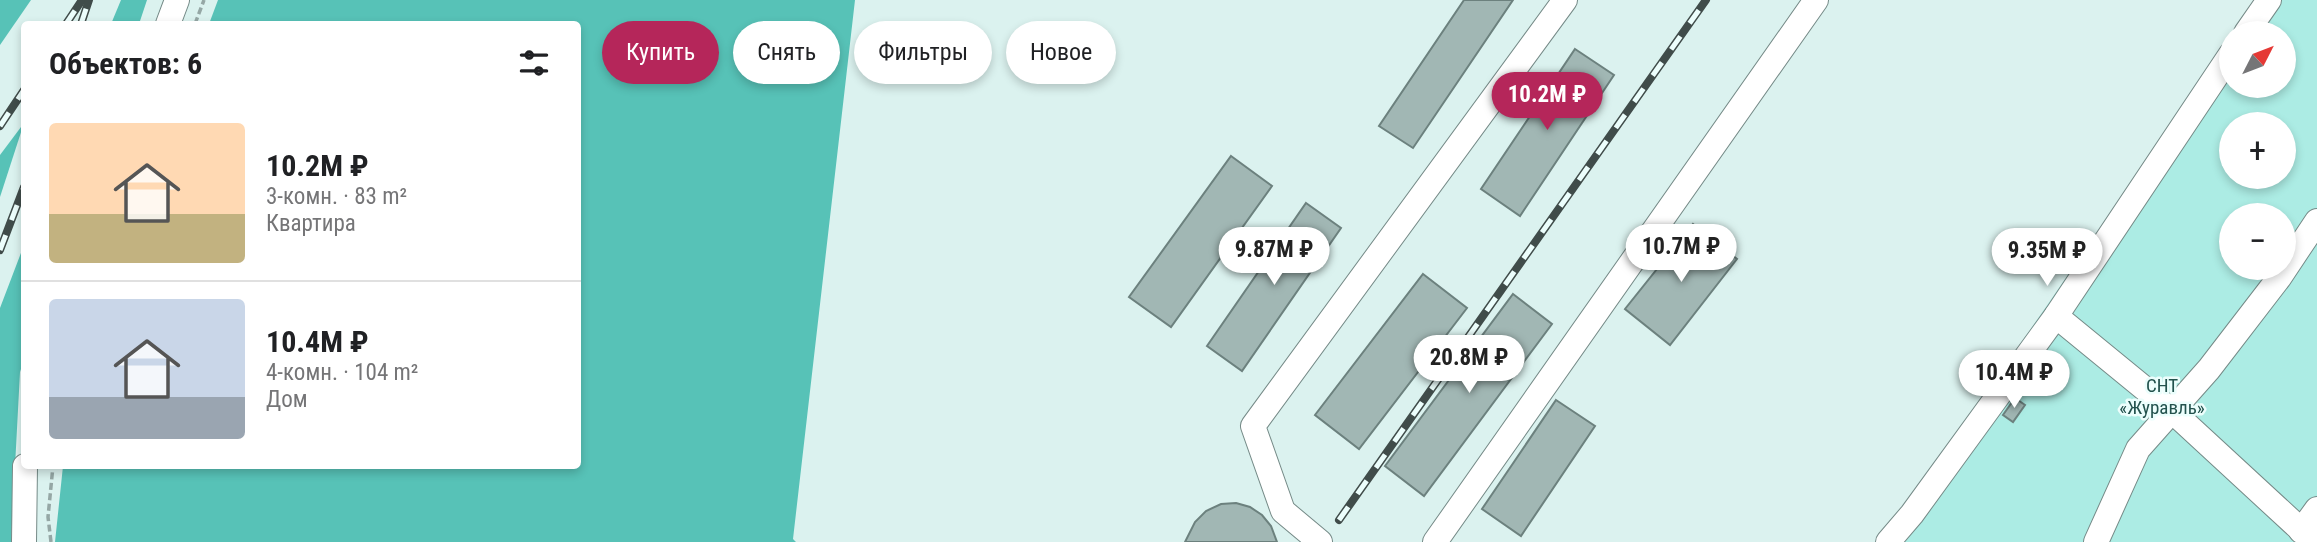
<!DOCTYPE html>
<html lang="ru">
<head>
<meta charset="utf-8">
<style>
  :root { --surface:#fff; --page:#f6f6f6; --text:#202124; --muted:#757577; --line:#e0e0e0; --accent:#b5265a }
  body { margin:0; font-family:"Roboto Condensed",sans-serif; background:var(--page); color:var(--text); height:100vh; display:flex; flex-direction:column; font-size:26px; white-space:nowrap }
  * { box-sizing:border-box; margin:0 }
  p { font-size:23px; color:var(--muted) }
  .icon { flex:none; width:38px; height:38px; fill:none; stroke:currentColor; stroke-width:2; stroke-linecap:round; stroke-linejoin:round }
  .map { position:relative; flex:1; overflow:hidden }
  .details { position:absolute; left:21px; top:21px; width:560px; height:448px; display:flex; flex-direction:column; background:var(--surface); border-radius:7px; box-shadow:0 4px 10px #0003 }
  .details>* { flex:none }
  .guide { position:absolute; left:602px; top:21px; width:665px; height:63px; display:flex; gap:14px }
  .needle { width:46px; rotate:48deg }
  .controls { position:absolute; left:2219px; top:21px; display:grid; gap:14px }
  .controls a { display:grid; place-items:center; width:77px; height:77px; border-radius:50%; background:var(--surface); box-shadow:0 4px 10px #0003; font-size:35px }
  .price { position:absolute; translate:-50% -60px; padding:0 16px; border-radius:24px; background:#fff; color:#222; font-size:23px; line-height:46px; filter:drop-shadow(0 2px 4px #0008) }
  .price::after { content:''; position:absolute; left:50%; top:42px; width:21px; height:16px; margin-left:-10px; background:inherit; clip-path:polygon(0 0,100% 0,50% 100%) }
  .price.on { background:var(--accent); color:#fff }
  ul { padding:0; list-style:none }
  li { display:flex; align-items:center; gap:21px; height:175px; padding:0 28px }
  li+li { border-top:2px solid var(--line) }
  li span { display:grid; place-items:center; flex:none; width:196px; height:140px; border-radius:7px; color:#555 }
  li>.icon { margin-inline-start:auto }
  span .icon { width:84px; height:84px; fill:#fffc; stroke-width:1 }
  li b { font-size:30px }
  h2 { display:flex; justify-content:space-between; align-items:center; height:84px; padding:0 28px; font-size:30px }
  .pill { padding:0 24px; border-radius:32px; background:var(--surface); box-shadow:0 4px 10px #0003; font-size:24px; line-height:63px }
  .pill.on { background:var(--accent); color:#fff }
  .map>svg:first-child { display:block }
  .green { fill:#acece4; fill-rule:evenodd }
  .forest { fill:#57c2b7 }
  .building { fill:#a1b7b4; stroke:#6c817e; stroke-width:2 }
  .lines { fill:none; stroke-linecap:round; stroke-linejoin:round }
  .minor-casing { stroke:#758a87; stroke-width:26 }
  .path { stroke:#95a7a5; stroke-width:3.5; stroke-dasharray:7 3.5; stroke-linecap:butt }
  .minor { stroke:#fff; stroke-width:24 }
  .rail-casing { stroke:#404c4a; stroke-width:8 }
  .rail { stroke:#ecfefc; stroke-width:5; stroke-dasharray:16; stroke-linecap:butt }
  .labels { text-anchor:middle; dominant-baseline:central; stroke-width:5; stroke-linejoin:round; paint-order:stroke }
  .park-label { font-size:19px; fill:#23524d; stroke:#ecfefc }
</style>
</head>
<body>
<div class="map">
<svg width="2317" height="542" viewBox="0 0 2317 542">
  <rect width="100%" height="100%" fill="#dbf2ef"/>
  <path class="green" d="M2257 0H2317V542H1884L2231 38V86H2284V33H2234ZM2231 124H2284V177H2231ZM2231 215H2284V268H2231Z"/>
  <g class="forest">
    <path d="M0 0H31L0 45Z"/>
    <path d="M121 0H147L139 24H111Z"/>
    <path d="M218 0H855L793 539 796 542H55L63 466H578V24H209Z"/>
    <path d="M24 123 0 197V155Z"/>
    <path d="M24 245V360L20 372 11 542H0V308Z"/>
  </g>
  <g class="building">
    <path d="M1464 0H1513L1413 148 1379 126Z"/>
    <path d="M1575 49 1614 75 1520 216 1481 189Z"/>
    <path d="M1231 156 1272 186 1171 327 1129 297Z"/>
    <path d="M1306 203 1341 228 1242 371 1207 346Z"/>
    <path d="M1693 224 1737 259 1670 345 1625 309Z"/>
    <path d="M1423 274 1467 308 1359 449 1315 415Z"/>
    <path d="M1513 294 1552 324 1424 496 1385 466Z"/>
    <path d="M2015 398 2025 405 2013 422 2003 415Z"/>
    <path d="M1556 400 1595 426 1521 536 1482 509Z"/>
    <path d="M1236 503 1250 507 1262 515 1271 526 1277 542H1185L1195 522 1206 511 1221 504Z"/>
  </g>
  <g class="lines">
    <defs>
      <g id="minor">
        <path d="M168 24 177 0"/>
        <path d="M2246 33 2269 0"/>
        <path d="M2056 316 2172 411 2314 542"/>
        <path d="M2301 531 2317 509"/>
        <path d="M24 542 25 466"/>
        <path d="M1320 542 1283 511 1253 426 1565 0"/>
        <path d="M1435 542 1816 0"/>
        <path d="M1888 542 1912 514 2056 316 2231 54"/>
        <path d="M2096 542 2138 449 2209 369 2279 278 2317 221"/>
      </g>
    </defs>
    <use href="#minor" class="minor-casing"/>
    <g class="path">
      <path d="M195 24 204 0"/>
      <path d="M51 542 48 517 53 466"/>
    </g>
    <use href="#minor" class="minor"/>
    <defs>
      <g id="rail">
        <path d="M66 24 82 0"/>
        <path d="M81 24 89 0"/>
        <path d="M0 126 24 90"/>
        <path d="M0 250 24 187"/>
        <path d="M1339 520 1706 0"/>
      </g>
    </defs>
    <use href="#rail" class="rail-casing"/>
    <use href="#rail" class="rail"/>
  </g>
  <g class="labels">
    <g class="park-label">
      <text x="2162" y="385">СНТ<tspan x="2162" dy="22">«Журавль»</tspan></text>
    </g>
  </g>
</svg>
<div class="controls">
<a><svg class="needle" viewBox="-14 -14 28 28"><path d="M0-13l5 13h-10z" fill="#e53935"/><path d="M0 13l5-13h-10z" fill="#757577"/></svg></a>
<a>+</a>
<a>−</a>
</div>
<b class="price on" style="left:1547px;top:132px">10.2M ₽</b>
<b class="price" style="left:1681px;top:284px">10.7M ₽</b>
<b class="price" style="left:1274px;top:287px">9.87M ₽</b>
<b class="price" style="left:2047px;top:288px">9.35M ₽</b>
<b class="price" style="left:1469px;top:395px">20.8M ₽</b>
<b class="price" style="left:2014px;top:410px">10.4M ₽</b>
<div class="guide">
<a class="pill on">Купить</a>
<a class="pill">Снять</a>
<a class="pill">Фильтры</a>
<a class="pill">Новое</a>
</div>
<section class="details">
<h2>Объектов: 6<svg class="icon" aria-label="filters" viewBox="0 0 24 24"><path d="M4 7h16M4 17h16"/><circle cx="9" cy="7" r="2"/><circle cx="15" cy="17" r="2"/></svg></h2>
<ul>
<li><span style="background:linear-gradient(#ffd9b3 65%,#c2b280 0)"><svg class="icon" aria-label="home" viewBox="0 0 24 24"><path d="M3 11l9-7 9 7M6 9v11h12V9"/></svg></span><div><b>10.2M ₽</b><p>3-комн. · 83 m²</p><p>Квартира</p></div></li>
<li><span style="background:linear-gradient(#c9d6e8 70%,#9aa5b1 0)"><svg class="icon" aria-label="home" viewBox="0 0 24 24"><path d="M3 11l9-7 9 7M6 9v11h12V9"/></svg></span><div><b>10.4M ₽</b><p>4-комн. · 104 m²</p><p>Дом</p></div></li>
</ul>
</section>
</div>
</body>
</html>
